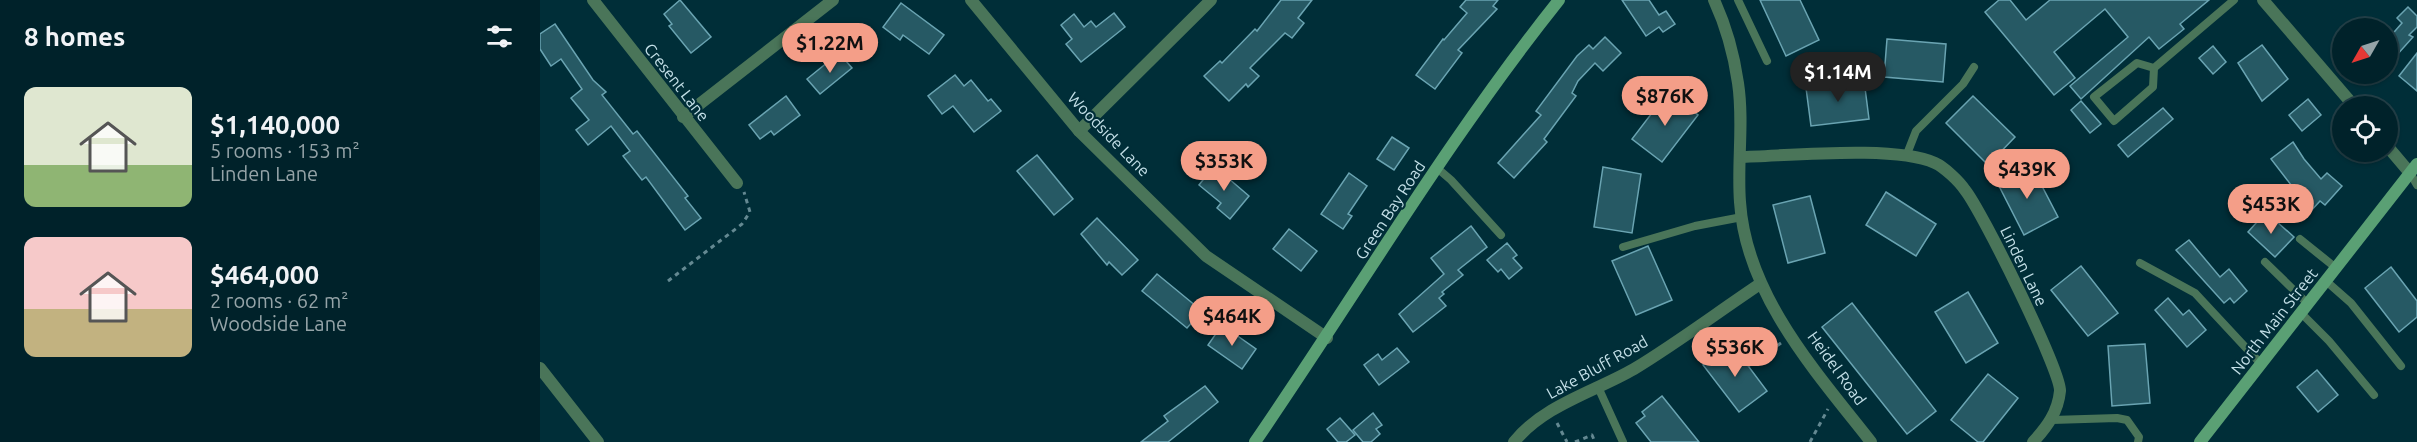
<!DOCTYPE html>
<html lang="en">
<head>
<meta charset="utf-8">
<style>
  :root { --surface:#00222a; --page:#0e2f36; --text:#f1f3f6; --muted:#95a4a8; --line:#223f47; --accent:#f49e88 }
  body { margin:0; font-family:Ubuntu,sans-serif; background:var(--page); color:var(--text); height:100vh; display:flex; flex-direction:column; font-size:22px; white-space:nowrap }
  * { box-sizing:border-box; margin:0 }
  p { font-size:20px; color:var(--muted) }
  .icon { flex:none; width:33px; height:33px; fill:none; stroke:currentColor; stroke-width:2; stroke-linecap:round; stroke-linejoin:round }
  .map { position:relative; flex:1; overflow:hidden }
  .side { display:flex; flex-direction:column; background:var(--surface); width:540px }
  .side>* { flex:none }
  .needle { width:39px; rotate:231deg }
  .fabs { position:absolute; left:1792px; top:18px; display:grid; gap:12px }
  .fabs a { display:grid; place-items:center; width:66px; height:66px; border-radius:50%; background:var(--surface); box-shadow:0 2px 4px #0004,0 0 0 2px var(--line); font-size:30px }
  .price { position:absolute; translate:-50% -51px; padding:0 14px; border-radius:21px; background:var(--accent); color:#111; font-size:20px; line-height:39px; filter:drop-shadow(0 2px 3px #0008) }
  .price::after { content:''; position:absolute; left:50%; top:36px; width:18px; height:14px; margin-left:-9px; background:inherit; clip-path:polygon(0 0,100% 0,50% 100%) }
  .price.current { background:#222; color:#fff }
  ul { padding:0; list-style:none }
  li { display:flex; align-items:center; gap:18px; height:150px; padding:0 24px }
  li span { display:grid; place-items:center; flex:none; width:168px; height:120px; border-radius:12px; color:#555 }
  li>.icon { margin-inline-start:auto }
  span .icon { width:72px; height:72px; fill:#fffc; stroke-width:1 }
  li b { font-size:26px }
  h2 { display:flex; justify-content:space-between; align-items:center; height:72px; padding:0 24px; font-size:26px }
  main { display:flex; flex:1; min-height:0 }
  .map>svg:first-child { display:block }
  .building { fill:#265964; stroke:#6aa4b2; stroke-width:1.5 }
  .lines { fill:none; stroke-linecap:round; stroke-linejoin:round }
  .path { stroke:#648992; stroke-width:3; stroke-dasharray:4.5 4.5; stroke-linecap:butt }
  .lane { stroke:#4a7559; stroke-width:8 }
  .street { stroke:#4a7559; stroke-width:12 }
  .secondary { stroke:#5aa074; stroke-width:12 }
  .labels { text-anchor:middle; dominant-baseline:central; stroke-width:4.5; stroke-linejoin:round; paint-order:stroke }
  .street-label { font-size:16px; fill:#c4e0e8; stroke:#002e38 }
</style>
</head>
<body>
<main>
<section class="side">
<h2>8 homes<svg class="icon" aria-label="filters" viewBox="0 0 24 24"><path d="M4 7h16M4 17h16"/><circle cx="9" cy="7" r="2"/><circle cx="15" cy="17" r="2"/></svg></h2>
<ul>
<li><span style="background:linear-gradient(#dfe7d0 65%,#8fb573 0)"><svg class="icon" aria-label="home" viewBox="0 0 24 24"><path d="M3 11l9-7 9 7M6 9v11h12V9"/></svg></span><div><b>$1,140,000</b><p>5 rooms · 153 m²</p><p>Linden Lane</p></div></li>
<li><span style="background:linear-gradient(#f6c9c9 60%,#c2b280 0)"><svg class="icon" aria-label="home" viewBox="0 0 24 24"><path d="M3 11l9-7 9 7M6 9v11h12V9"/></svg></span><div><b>$464,000</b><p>2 rooms · 62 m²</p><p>Woodside Lane</p></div></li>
</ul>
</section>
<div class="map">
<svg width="1877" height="442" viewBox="0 0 1877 442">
  <rect width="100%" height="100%" fill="#002e38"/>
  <g class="building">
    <path d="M140 0 171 37 151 53 129 26 132 24 124 14Z"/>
    <path d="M741 0H772L758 18 764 23 752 38 745 33 710 68 719 76 708 87 706 84 689 101 664 76 680 61 682 63 715 29 717 31Z"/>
    <path d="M926 0H958L953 6 957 9 918 50 922 53 895 89 876 75 903 39 904 40 927 13 920 7Z"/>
    <path d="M1082 0H1109L1119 15 1126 11 1135 24 1123 32 1119 27 1106 36Z"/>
    <path d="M1220 0H1260L1279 40 1246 56Z"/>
    <path d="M1459 0H1470L1486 20 1510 0H1669L1640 24 1644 29 1619 49 1609 37 1541 99 1530 86 1588 37 1565 9 1514 52 1535 78 1514 95 1445 12Z"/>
    <path d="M361 3 404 35 389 54 363 35 360 40 343 27Z"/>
    <path d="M1868 7 1877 16V27L1869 35 1873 37 1856 56 1848 49V39L1862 23 1857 18Z"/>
    <path d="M574 13 585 27 541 62 526 44 532 39 521 25 534 14 544 27 551 21 556 27Z"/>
    <path d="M15 24 53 80 66 92 62 95 93 134 97 131 148 196 145 198 161 218 145 230 106 177 102 180 83 156 90 151 71 126 48 145 36 130 49 120 31 98 42 89 21 59 11 66 0 49V34Z"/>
    <path d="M1065 37 1081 53 1063 71 1055 63 1038 81 1032 93 1036 96 1004 139 1007 142 974 178 958 163 1001 115 996 111 1037 56 1049 45 1053 49Z"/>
    <path d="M1347 39 1406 44 1403 82 1344 77Z"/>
    <path d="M1722 45 1748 79 1722 101 1698 63Z"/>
    <path d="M1673 46 1686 62 1673 74 1659 58Z"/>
    <path d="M299 53 312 68 280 94 267 79Z"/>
    <path d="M1877 53V91L1859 76Z"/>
    <path d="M415 75 424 86 431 80 448 101 451 99 461 111 434 132 413 106 402 114 388 96Z"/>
    <path d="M1324 80 1329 119 1271 126 1266 88Z"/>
    <path d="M1128 92 1158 115 1122 162 1092 139Z"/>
    <path d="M246 96 260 115 234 135 231 131 220 139 209 125Z"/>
    <path d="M1433 96 1475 137 1448 165 1406 123Z"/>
    <path d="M1768 99 1781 115 1762 131 1749 115Z"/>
    <path d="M1541 101 1561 124 1550 133 1531 110Z"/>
    <path d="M1623 108 1633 119 1588 157 1578 145Z"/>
    <path d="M852 137 869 148 854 170 837 159Z"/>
    <path d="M1753 142 1764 159 1781 179 1787 173 1802 186 1785 205 1780 201 1770 212 1751 195 1755 190 1731 159Z"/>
    <path d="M497 155 533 199 514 215 477 171Z"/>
    <path d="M1491 165 1518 217 1484 235 1457 182Z"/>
    <path d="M674 166 709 196 690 219 677 208 681 203 659 185Z"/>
    <path d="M1063 167 1101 174 1092 233 1054 227Z"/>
    <path d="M809 173 827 186 808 214 812 216 803 229 781 214Z"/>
    <path d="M1346 192 1396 224 1376 256 1326 225Z"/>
    <path d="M1270 196 1285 253 1248 263 1233 205Z"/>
    <path d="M1726 212 1754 237 1735 257 1708 232Z"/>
    <path d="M557 218 598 260 582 275 569 262 567 265 541 234Z"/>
    <path d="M931 226 947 247 918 270 923 275 902 292 904 294 899 298 906 306 873 332 859 314 904 274 891 258Z"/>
    <path d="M749 229 777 251 761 271 733 249Z"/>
    <path d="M1649 240 1680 277 1689 269 1707 291 1694 303 1690 298 1684 303 1636 250Z"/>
    <path d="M967 243 977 255 973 258 982 268 969 279 961 269 958 272 947 260Z"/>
    <path d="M1108 246 1132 300 1096 315 1072 261Z"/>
    <path d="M1541 266 1578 313 1548 336 1511 290Z"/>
    <path d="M1851 267 1877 301V317L1859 332 1825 288Z"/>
    <path d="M617 274 662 311 647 328 602 291Z"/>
    <path d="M1428 292 1458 343 1426 363 1395 312Z"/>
    <path d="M1628 298 1643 315 1649 310 1666 330 1647 347 1615 310Z"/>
    <path d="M1312 303 1396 411 1367 434 1282 327Z"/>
    <path d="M682 325 716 349 702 369 668 345Z"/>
    <path d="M1191 343 1227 391 1199 412 1163 365Z"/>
    <path d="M1605 344 1610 403 1572 406 1568 346Z"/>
    <path d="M857 348 869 362 839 385 824 365 838 354 842 360Z"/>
    <path d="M1777 370 1798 395 1778 412 1757 387Z"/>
    <path d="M1448 374 1478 398 1443 442H1438L1411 420Z"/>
    <path d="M665 386 678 402 628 442H601L628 421 624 416Z"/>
    <path d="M1122 396 1159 442H1111L1096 423 1105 416 1102 412Z"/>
    <path d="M833 413 842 425 836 429 840 434 831 442H823L813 430Z"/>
    <path d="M800 418 815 435 806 442H798L787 429Z"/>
  </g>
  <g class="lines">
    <g class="path">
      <path d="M128 281 202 224 210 212 204 192"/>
      <path d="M1208 366 1241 343"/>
      <path d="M1017 423 1027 442"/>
      <path d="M1035 442 1052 435 1055 442"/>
      <path d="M1270 442 1288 409"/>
    </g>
    <g class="lane">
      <path d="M1198 0 1227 61"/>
      <path d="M1614 68 1597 63 1554 97 1574 121 1613 87 1614 68 1694 0"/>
      <path d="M1367 154 1376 131 1423 84 1434 67"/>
      <path d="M897 168 911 180 961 235"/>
      <path d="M1870 173 1877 185"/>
      <path d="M1760 239 1796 268"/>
      <path d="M1083 247 1155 226 1202 217"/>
      <path d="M1725 262 1768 304"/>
      <path d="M1600 263 1655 293 1721 364"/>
      <path d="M1786 281 1811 303 1861 366"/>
      <path d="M1761 313 1789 341 1834 395"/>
      <path d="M1058 387 1083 442"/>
      <path d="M1512 420 1577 418 1587 420 1599 437 1598 442"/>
    </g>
    <g class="street">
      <path d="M53 0 197 183"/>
      <path d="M431 0 539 131 666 256 787 338"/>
      <path d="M1174 0C1186 26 1194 55 1198 83 1204 122 1197 163 1200 202 1206 295 1276 372 1331 442"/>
      <path d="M1723 0 1814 106"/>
      <path d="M143 117 293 0"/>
      <path d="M539 131 671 0"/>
      <path d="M1848 147 1870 173"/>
      <path d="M1200 157C1248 156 1355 145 1395 163 1404 167 1419 181 1425 190 1442 211 1521 371 1520 391 1518 412 1507 427 1493 442"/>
      <path d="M0 368 58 442"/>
      <path d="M974 442C1004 405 1054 392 1094 369 1137 343 1178 312 1220 284"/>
    </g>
    <g class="secondary">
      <path d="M715 442C816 295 907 140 1019 0"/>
      <path d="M1660 442 1877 164"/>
    </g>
  </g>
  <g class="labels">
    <g class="street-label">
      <text transform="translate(137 82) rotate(52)">Cresent Lane</text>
      <text transform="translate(569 134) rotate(46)">Woodside Lane</text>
      <text transform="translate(850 210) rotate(-57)">Green Bay Road</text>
      <text transform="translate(1484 266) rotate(64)">Linden Lane</text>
      <text transform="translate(1734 321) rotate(-52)">North Main Street</text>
      <text transform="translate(1057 367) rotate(-29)">Lake Bluff Road</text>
      <text transform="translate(1297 368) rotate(54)">Heidel Road</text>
    </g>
  </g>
</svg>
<div class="fabs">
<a><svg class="needle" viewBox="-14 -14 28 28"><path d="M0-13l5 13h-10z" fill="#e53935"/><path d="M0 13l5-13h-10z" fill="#95a4a8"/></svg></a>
<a><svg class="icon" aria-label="locate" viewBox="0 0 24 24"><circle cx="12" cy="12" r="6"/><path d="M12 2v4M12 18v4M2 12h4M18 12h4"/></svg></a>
</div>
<b class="price" style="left:290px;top:74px">$1.22M</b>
<b class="price current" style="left:1298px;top:103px">$1.14M</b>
<b class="price" style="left:1125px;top:127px">$876K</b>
<b class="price" style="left:684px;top:192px">$353K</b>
<b class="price" style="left:1487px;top:200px">$439K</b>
<b class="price" style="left:1731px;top:235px">$453K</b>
<b class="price" style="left:692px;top:347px">$464K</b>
<b class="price" style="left:1195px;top:378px">$536K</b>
</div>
</main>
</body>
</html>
